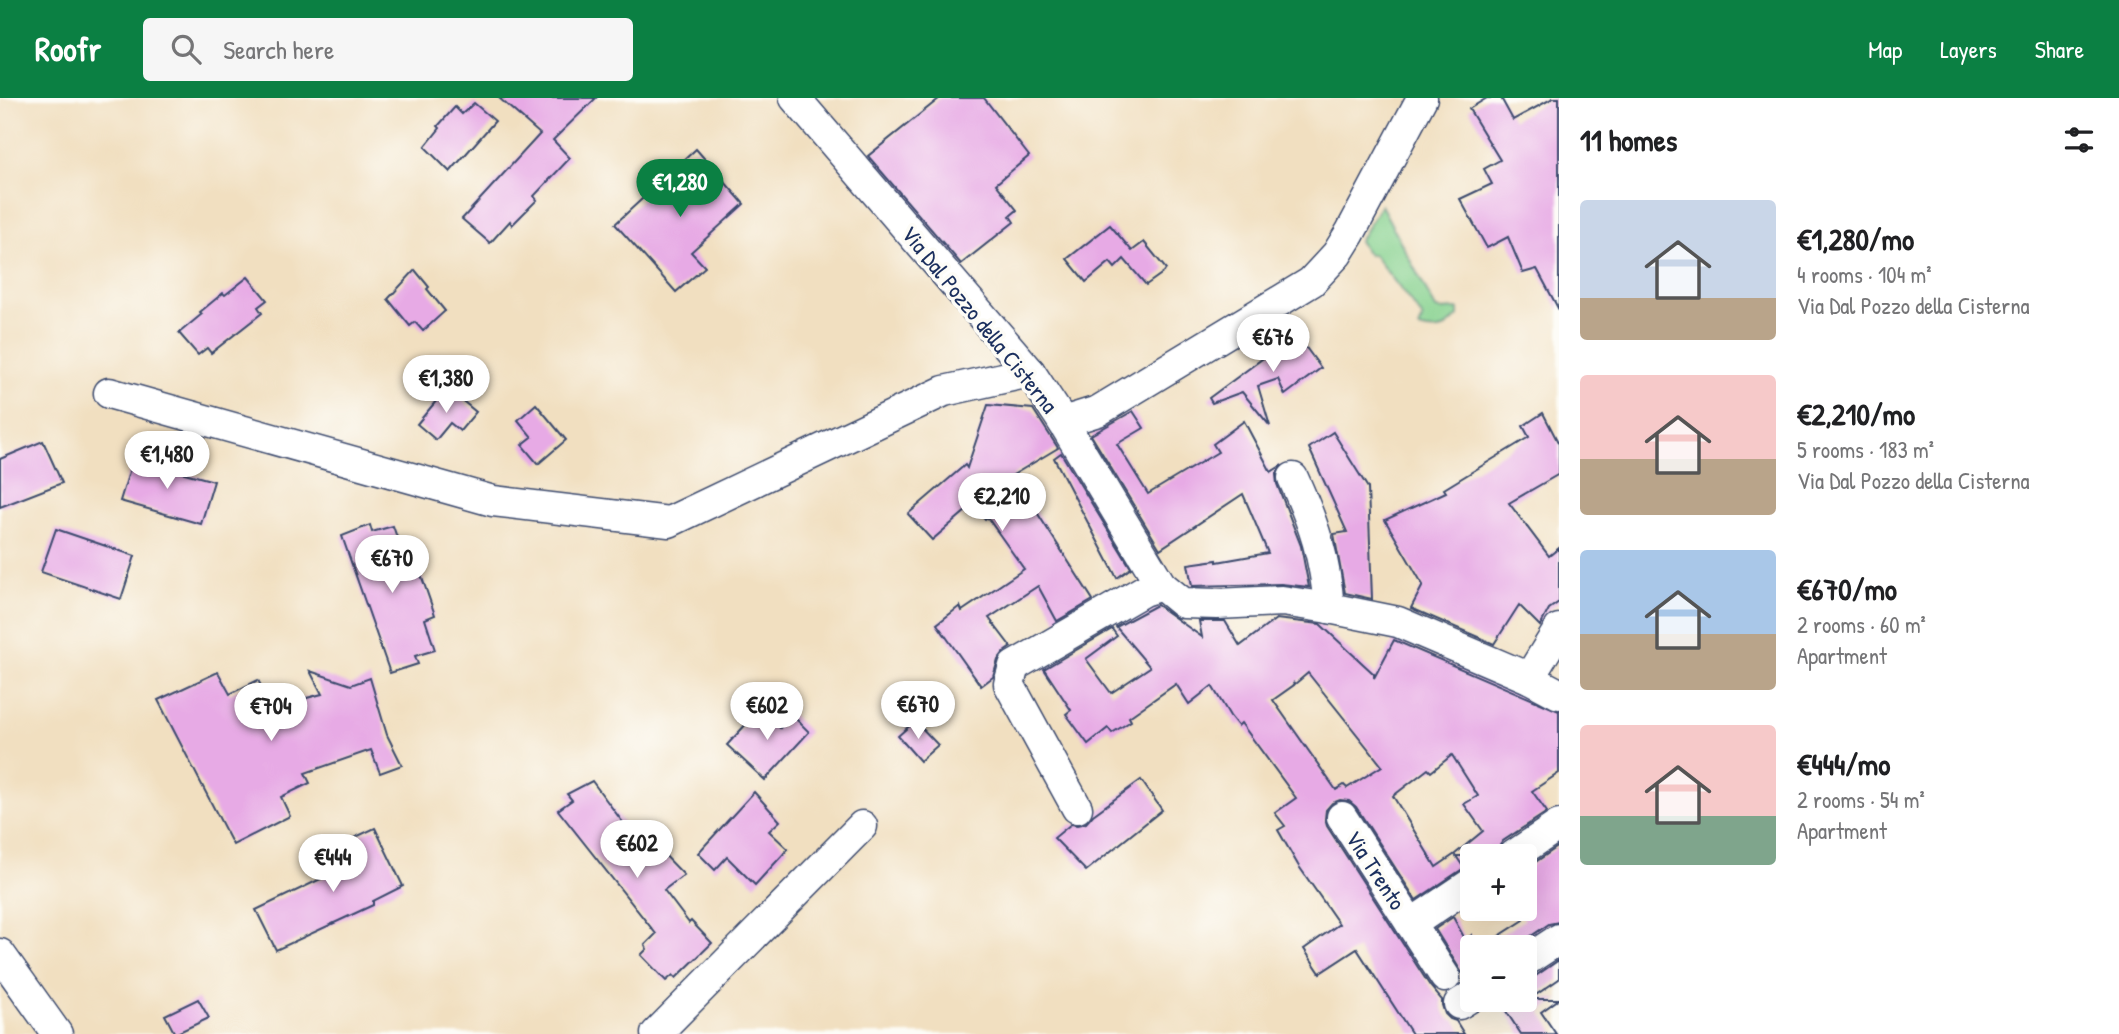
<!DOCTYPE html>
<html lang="en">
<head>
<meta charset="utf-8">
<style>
  :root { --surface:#fff; --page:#f6f6f6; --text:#202124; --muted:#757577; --accent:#0b8043 }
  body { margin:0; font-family:"Patrick Hand",sans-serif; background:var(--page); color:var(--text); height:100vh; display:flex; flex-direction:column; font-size:26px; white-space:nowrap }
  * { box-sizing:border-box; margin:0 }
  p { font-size:23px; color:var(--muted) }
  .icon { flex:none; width:38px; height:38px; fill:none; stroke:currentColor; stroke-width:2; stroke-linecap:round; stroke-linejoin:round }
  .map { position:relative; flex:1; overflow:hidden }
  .panel { display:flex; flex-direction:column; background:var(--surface); width:560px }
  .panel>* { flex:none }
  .fabs { position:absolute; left:1460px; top:746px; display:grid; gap:14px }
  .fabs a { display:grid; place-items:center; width:77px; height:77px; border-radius:7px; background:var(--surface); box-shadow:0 7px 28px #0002; font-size:35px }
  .price { position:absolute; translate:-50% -60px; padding:0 16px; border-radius:24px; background:#fff; color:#222; font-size:23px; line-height:46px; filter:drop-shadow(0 2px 4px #0008) }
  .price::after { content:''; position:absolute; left:50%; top:42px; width:21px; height:16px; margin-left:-10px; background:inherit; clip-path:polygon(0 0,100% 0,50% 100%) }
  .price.current { background:var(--accent); color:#fff }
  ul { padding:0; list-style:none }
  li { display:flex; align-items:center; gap:21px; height:175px; padding:0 21px }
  li span { display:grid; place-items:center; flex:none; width:196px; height:140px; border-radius:7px; color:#555 }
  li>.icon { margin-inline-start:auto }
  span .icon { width:84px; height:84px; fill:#fffc; stroke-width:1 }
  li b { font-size:30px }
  h2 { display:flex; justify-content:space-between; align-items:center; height:84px; padding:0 21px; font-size:30px }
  header { display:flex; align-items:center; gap:42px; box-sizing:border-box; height:98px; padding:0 35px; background:var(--accent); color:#fff }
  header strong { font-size:33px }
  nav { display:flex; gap:38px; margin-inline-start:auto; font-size:24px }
  .search { width:490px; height:63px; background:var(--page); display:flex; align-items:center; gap:18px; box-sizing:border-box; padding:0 24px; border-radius:7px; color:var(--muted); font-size:26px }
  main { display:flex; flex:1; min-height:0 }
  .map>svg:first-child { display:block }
  .green { fill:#87d28f; stroke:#518076; stroke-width:2 }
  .building { fill:#e7aae5; fill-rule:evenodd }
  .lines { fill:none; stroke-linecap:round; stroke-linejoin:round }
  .street-casing { stroke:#3b496d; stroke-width:33 }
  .street { stroke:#fff; stroke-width:30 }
  .labels { text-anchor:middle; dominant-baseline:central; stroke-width:7; stroke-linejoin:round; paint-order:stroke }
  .street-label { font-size:23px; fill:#1b2f5e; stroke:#fdfcf7 }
</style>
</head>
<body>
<header>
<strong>Roofr</strong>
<div class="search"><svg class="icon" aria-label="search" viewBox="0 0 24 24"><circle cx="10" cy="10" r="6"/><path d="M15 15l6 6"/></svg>Search here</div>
<nav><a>Map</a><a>Layers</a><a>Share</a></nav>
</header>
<main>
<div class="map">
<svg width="1559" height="936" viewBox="0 0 1559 936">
  <rect width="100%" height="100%" fill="#fdfcf7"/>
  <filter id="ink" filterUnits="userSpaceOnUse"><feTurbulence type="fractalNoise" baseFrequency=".0143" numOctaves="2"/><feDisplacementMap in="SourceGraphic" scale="14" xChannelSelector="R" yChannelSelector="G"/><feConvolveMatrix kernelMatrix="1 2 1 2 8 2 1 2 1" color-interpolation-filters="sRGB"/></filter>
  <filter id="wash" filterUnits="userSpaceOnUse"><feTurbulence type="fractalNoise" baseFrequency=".00686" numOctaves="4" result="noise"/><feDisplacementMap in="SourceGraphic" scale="28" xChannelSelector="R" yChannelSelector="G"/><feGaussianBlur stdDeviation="1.57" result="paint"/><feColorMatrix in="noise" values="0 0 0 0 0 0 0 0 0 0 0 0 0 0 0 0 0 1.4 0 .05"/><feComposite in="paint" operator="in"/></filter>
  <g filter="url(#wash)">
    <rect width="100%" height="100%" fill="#f1dfc0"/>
    <path class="green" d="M1381 107 1436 211 1440 212 1458 211V218C1445 232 1438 236 1419 230L1423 220 1373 156 1369 157 1359 143Z"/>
    <g id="blocks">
      <g class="building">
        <path d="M499 0H596L553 42 570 60 534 98 537 102 512 127 510 123 490 145 462 121 540 36Z"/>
        <path d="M940 0H984L1029 58 996 86 1017 112 1010 118 1014 124 961 166 868 58Z"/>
        <path d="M1487 0H1501L1513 22 1553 0H1559V212L1537 171 1523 175 1508 139 1487 150 1460 101 1492 86 1484 71 1500 62 1469 11Z"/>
        <path d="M474 5 495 23 450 74 425 49 440 30 438 28 455 9 462 16Z"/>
        <path d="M696 51 744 106 691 154 705 169 676 194 615 126Z"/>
        <path d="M1110 127 1132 153 1144 144 1166 171 1164 174 1146 187 1124 161 1115 170 1110 164 1086 184 1067 161Z"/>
        <path d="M415 172 429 189 427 191 445 213 423 233 415 224 410 228 388 201Z"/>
        <path d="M248 179 267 202 258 209 262 215 211 255 207 250 198 257 179 235 202 216 200 214 223 195 225 197Z"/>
        <path d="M1296 236 1321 270 1285 297 1278 281 1258 288 1270 328 1242 294 1212 305 1209 300Z"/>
        <path d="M447 290 476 314 460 333 450 325 436 342 417 326Z"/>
        <path d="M536 306 566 342 538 366 522 347 532 339 518 322Z"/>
        <path d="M988 307 1033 311 1058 350 1013 377 1093 502 1057 523 1038 488 989 520 1011 549 1004 554 998 562 993 579 981 588 937 526 960 508 962 513 1024 471 987 419 985 421 974 406 932 442 908 416 965 367 967 370Z"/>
        <path d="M1133 313 1144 330 1117 346 1148 396 1218 354 1213 346 1244 323 1271 374 1282 367 1276 377 1277 386 1301 448 1309 489 1281 486 1192 488 1188 466 1217 462V464L1268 455 1243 396 1160 451 1091 337Z"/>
        <path d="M1543 315 1559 346V376L1509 405 1549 458 1559 450V504L1549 511 1540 528 1519 507 1494 546 1411 510 1423 487 1385 422 1446 394 1444 391 1529 339 1523 328Z"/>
        <path d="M1333 334 1368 390 1372 501 1345 495 1334 436 1347 434 1309 350Z"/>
        <path d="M43 343 62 385 0 409V361Z"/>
        <path d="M1061 355 1131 470 1117 480 1054 360Z"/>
        <path d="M133 361 214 383 201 426 120 403Z"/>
        <path d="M370 427 372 434 393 428 403 457 413 454 435 517 425 521 435 552 415 558 418 566 390 575 342 438Z"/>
        <path d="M56 431 135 458 121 501 41 474Z"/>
        <path d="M1157 507 1202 539 1199 523H1225L1240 548 1276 521 1320 526 1374 576V580L1394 542 1559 613V675L1532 693 1547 714 1503 743 1498 750 1496 758H1456L1464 770 1416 802 1356 709 1349 703 1340 702 1332 705 1326 712 1325 721 1327 728 1430 888 1442 902V907L1445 916 1450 921 1456 923 1464 936H1412L1357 851 1320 875 1304 851 1339 826 1298 767 1278 732 1285 728 1275 715 1296 700 1241 625 1238 628 1230 618 1212 588 1189 606 1176 586 1129 619 1131 623 1112 635 1108 630 1088 646 1066 616 1071 612 1044 571 1112 531 1117 538 1086 561 1111 595 1150 569 1116 529ZM1308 575 1382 668 1347 690 1344 687 1336 692 1273 602 1294 587 1293 584 1295 586ZM1452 657 1478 698 1464 706 1483 733 1455 756 1436 769 1393 698 1428 671 1431 674Z"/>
        <path d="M310 573 351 587 370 580 387 637 402 667 380 675 371 652 305 675 310 685 281 699 290 718 233 747 158 602 218 574 230 596 258 582 272 609 322 596Z"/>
        <path d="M760 611 780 630 791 616 809 634 765 682 727 647Z"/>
        <path d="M915 623 938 647 920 663 898 638Z"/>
        <path d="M1141 682 1162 712 1086 773 1054 740 1071 726 1077 727 1086 725 1093 717Z"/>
        <path d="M592 683 648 758 658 750 684 777 664 792 689 825 691 823 712 845 676 880 673 877 666 883 641 857 647 851 645 847 656 836 558 712 572 702 567 696Z"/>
        <path d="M754 694 780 723 769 733 788 751 755 787 727 759 715 772 698 755Z"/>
        <path d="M375 730 403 788 373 803V807L276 852 256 812 354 765 345 744Z"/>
        <path d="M1559 748V824L1549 826 1515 849H1482L1524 822V772Z"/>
        <path d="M1453 819 1465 841 1472 837V869L1462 875 1435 831Z"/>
        <path d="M1559 862V881L1530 901H1559L1541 914 1556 936H1521L1498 901H1524V881L1534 879Z"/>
        <path d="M198 901 209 920 175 936 165 917Z"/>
      </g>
    </g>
  </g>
  <g filter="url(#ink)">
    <use href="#blocks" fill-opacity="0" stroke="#3b496d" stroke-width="2"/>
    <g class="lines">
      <defs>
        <g id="street">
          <path d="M795 0 1030 274 1063 324 1161 487 1183 505 1217 506 1282 503 1329 510 1398 524 1529 580 1559 596"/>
          <path d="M109 295 493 403 669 424 944 293 1030 274"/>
          <path d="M1063 324 1098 313 1311 184 1337 156 1350 135 1422 0"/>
          <path d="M1293 380C1314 426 1325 459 1329 510"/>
          <path d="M1529 580 1559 531"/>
          <path d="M1077 710 1009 586 1014 568 1143 493 1161 487"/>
          <path d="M1342 719 1445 879"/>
          <path d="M1513 758 1559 727"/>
          <path d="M1411 826 1472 785"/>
          <path d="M0 856 57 936"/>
          <path d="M1524 864 1559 841"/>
          <path d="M1459 906 1472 898"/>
          <path d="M656 936 862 728"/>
        </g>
      </defs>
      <use href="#street" class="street-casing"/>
      <use href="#street" class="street"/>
    </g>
  </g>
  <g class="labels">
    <g class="street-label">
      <text transform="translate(980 221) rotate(51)">Via Dal Pozzo della Cisterna</text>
      <text transform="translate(1376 772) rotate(57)">Via Trento</text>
    </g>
  </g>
</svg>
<div class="fabs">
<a>+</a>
<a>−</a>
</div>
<b class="price current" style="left:680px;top:121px">€1,280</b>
<b class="price" style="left:1273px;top:276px">€676</b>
<b class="price" style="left:446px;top:317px">€1,380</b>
<b class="price" style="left:167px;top:393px">€1,480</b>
<b class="price" style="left:1002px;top:435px">€2,210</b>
<b class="price" style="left:392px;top:497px">€670</b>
<b class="price" style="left:918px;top:643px">€670</b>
<b class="price" style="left:767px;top:644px">€602</b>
<b class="price" style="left:271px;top:645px">€704</b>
<b class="price" style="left:637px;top:782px">€602</b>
<b class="price" style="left:333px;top:796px">€444</b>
</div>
<section class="panel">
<h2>11 homes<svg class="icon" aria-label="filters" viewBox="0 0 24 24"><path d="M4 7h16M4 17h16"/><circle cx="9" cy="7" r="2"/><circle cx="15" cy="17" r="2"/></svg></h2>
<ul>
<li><span style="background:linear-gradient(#c9d6e8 70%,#b9a48a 0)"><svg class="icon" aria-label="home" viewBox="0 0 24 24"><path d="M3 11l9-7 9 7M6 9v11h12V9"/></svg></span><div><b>€1,280/mo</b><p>4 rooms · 104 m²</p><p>Via Dal Pozzo della Cisterna</p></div></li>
<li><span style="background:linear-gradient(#f6c9c9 60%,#b9a48a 0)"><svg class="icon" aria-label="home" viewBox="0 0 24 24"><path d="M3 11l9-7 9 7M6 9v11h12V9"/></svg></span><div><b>€2,210/mo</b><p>5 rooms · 183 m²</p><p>Via Dal Pozzo della Cisterna</p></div></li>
<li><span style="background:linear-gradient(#a9c7e8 60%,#b9a48a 0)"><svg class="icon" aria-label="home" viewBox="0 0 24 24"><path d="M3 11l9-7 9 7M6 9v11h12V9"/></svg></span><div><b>€670/mo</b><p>2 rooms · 60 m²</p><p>Apartment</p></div></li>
<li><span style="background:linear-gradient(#f6c9c9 65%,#7fa58c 0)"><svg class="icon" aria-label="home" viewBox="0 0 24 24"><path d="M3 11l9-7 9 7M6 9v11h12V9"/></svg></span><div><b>€444/mo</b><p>2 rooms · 54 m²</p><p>Apartment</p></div></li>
</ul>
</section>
</main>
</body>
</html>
